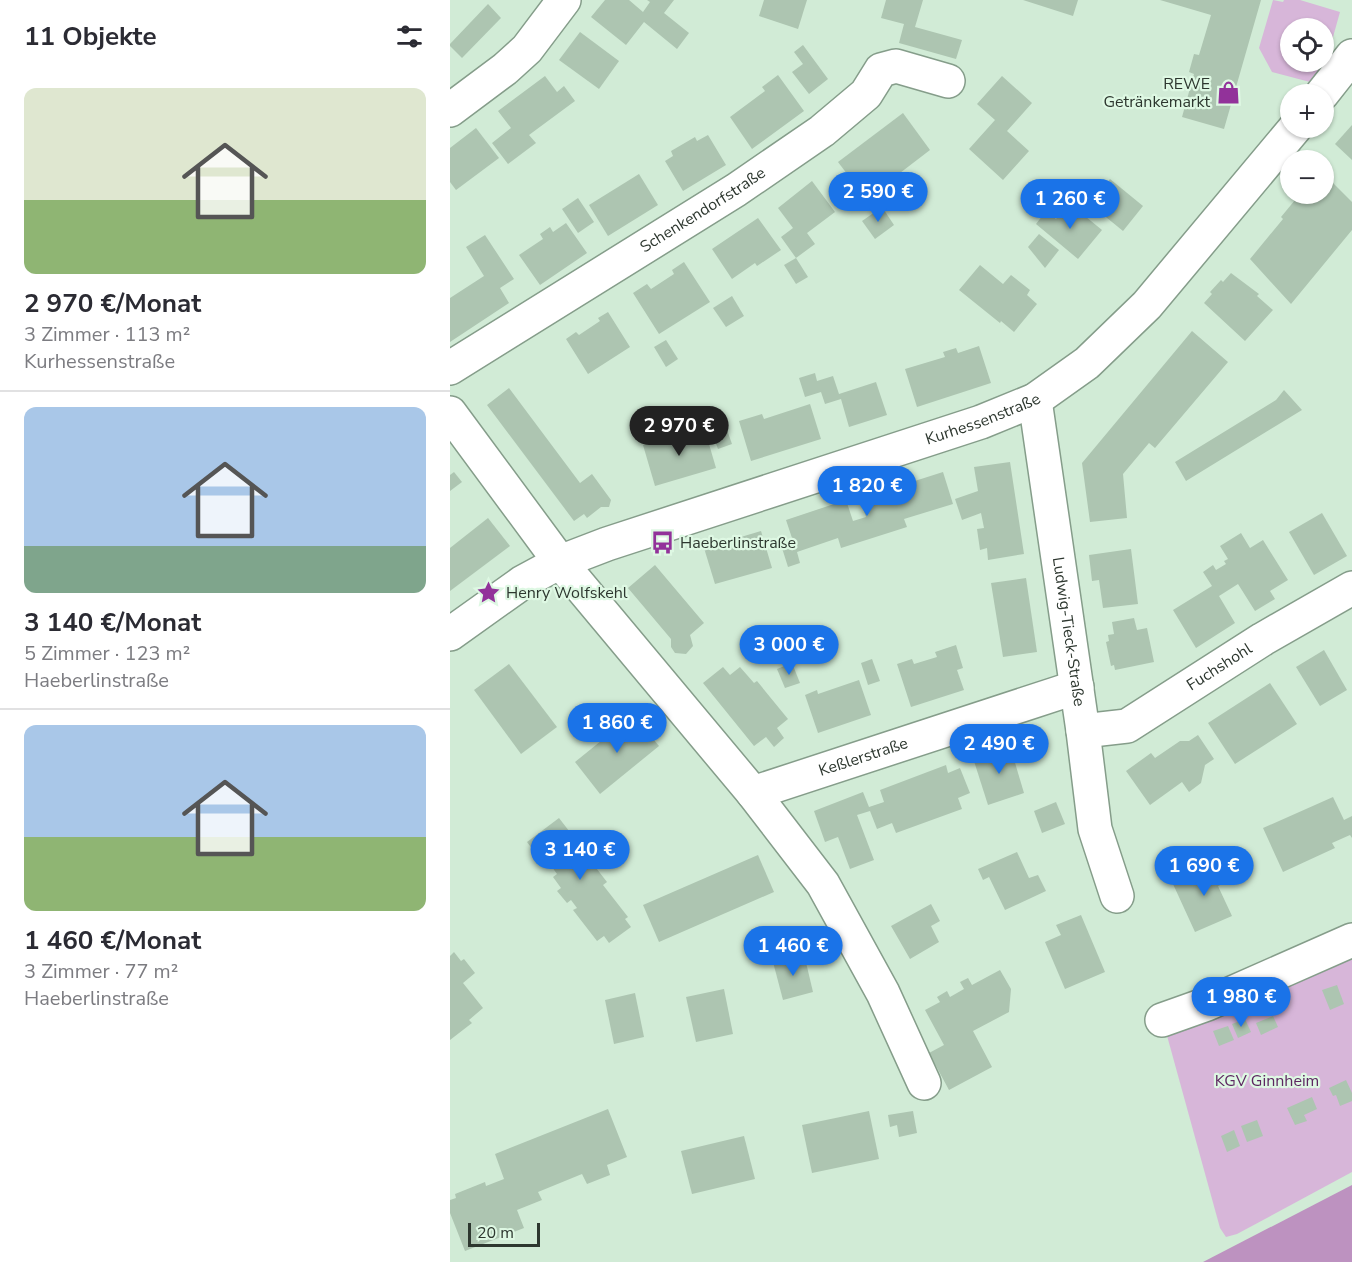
<!DOCTYPE html>
<html lang="de">
<head>
<meta charset="utf-8">
<style>
  :root { --surface:#fff; --page:#f2f2f3; --text:#2b2b33; --muted:#7c7c81; --line:#e1e1e2; --accent:#1a73e8 }
  body { margin:0; font-family:"Nunito Sans",sans-serif; background:var(--page); color:var(--text); height:100vh; display:flex; flex-direction:column; font-size:22px; white-space:nowrap }
  * { box-sizing:border-box; margin:0 }
  p { font-size:20px; color:var(--muted) }
  .icon { flex:none; width:33px; height:33px; fill:none; stroke:currentColor; stroke-width:2; stroke-linecap:round; stroke-linejoin:round }
  .map { position:relative; flex:1; overflow:hidden }
  .panel { display:flex; flex-direction:column; background:var(--surface); width:450px }
  .panel>* { flex:none }
  .buttons { position:absolute; left:830px; top:18px; display:grid; gap:12px }
  .buttons a { display:grid; place-items:center; width:54px; height:54px; border-radius:50%; background:var(--surface); box-shadow:0 2px 4px #0004; font-size:30px }
  .scale { position:absolute; left:18px; bottom:15px; width:72px; box-sizing:border-box; padding-left:6px; border:3px solid #2d372f; border-top:0; font-size:16px; line-height:21px; white-space:nowrap; color:#2d372f; -webkit-text-stroke:4px #def8e3; paint-order:stroke }
  .price { position:absolute; translate:-50% -51px; padding:0 14px; border-radius:21px; background:var(--accent); color:#fff; font-size:20px; line-height:39px; filter:drop-shadow(0 2px 3px #0008) }
  .price::after { content:''; position:absolute; left:50%; top:36px; width:18px; height:14px; margin-left:-9px; background:inherit; clip-path:polygon(0 0,100% 0,50% 100%) }
  .price.current { background:#222; color:#fff }
  ul { padding:0; list-style:none }
  li { display:grid; align-content:center; gap:12px; height:318px; padding:0 24px }
  li+li { border-top:2px solid var(--line) }
  li span { display:grid; place-items:center; height:186px; border-radius:12px; color:#555 }
  li>.icon { margin-inline-start:auto }
  span .icon { width:108px; height:108px; fill:#fffc; stroke-width:1 }
  li b { font-size:26px }
  h2 { display:flex; justify-content:space-between; align-items:center; height:72px; padding:0 24px; font-size:26px }
  main { display:flex; flex:1; min-height:0 }
  .map>svg:first-child { display:block }
  .green { fill:#d7b6d9; fill-rule:evenodd }
  .forest { fill:#bd92c0 }
  .building { fill:#adc5b1 }
  .lines { fill:none; stroke-linecap:round; stroke-linejoin:round }
  .minor-casing { stroke:#859d8a; stroke-width:36 }
  .minor { stroke:#fff; stroke-width:33 }
  .labels { text-anchor:middle; dominant-baseline:central; stroke-width:4.5; stroke-linejoin:round; paint-order:stroke }
  .poi-label { font-size:16px; fill:#2d372f; stroke:#def8e3; text-anchor:start }
  .street-label { font-size:16px; fill:#2d372f; stroke:#def8e3 }
  .park-label { font-size:16px; fill:#5d2761; stroke:#def8e3 }
</style>
</head>
<body>
<main>
<section class="panel">
<h2>11 Objekte<svg class="icon" aria-label="filters" viewBox="0 0 24 24"><path d="M4 7h16M4 17h16"/><circle cx="9" cy="7" r="2"/><circle cx="15" cy="17" r="2"/></svg></h2>
<ul>
<li><span style="background:linear-gradient(#dfe7d0 60%,#8fb573 0)"><svg class="icon" aria-label="home" viewBox="0 0 24 24"><path d="M3 11l9-7 9 7M6 9v11h12V9"/></svg></span><div><b>2 970 €/Monat</b><p>3 Zimmer · 113 m²</p><p>Kurhessenstraße</p></div></li>
<li><span style="background:linear-gradient(#a9c7e8 75%,#7fa58c 0)"><svg class="icon" aria-label="home" viewBox="0 0 24 24"><path d="M3 11l9-7 9 7M6 9v11h12V9"/></svg></span><div><b>3 140 €/Monat</b><p>5 Zimmer · 123 m²</p><p>Haeberlinstraße</p></div></li>
<li><span style="background:linear-gradient(#a9c7e8 60%,#8fb573 0)"><svg class="icon" aria-label="home" viewBox="0 0 24 24"><path d="M3 11l9-7 9 7M6 9v11h12V9"/></svg></span><div><b>1 460 €/Monat</b><p>3 Zimmer · 77 m²</p><p>Haeberlinstraße</p></div></li>
</ul>
</section>
<div class="map">
<svg width="902" height="1262" viewBox="0 0 902 1262">
  <rect width="100%" height="100%" fill="#d1ebd6"/>
  <g class="green">
    <path d="M823 0 833 2 834 0H850L890 12 876 62 860 82 822 72 809 48ZM840 28H873V62H840Z"/>
    <path d="M902 948V1172L787 1234 776 1237 770 1228 716 1032Z"/>
  </g>
  <path class="forest" d="M902 1185V1262H753Z"/>
  <g class="building">
    <path d="M155 0H179L193 12 200 2 197 0H224L214 13 239 33 227 49 194 22 176 45 141 17Z"/>
    <path d="M314 0H357L348 29 309 16Z"/>
    <path d="M436 0H473L465 27 512 40 506 59 449 43 454 24 431 18Z"/>
    <path d="M573 0H628L623 16Z"/>
    <path d="M710 0H811L774 129 732 117 744 74 739 72 744 54 749 55 761 15Z"/>
    <path d="M38 4 51 18 12 58 0 46V44Z"/>
    <path d="M130 32 169 61 149 89 109 60Z"/>
    <path d="M353 45 378 79 359 94 342 72 353 64 344 52Z"/>
    <path d="M328 75 354 111 302 149 280 117 315 91 312 87Z"/>
    <path d="M95 76 107 92 114 86 125 101 79 135 86 143 58 164 42 143 61 128 48 111Z"/>
    <path d="M552 76 582 103 557 131 579 151 553 180 519 149 545 120 527 104Z"/>
    <path d="M453 113 480 150 416 199 388 162Z"/>
    <path d="M902 125V160L885 144Z"/>
    <path d="M26 128 49 158 6 190 0 182V148Z"/>
    <path d="M258 135 276 165 233 191 215 161 223 156 221 151 245 137 247 141Z"/>
    <path d="M873 173 902 202V230L841 304 800 259 833 219 831 217 850 194H873Z"/>
    <path d="M189 174 208 205 158 236 139 205Z"/>
    <path d="M660 179 693 206 673 231 640 204Z"/>
    <path d="M362 181 385 212 357 233 365 244 346 258 331 237 343 228 328 208Z"/>
    <path d="M128 198 144 222 128 233 112 209Z"/>
    <path d="M619 203 652 230 628 259 586 224 596 211 606 219Z"/>
    <path d="M432 207 444 225 425 239 412 221Z"/>
    <path d="M308 218 331 250 307 266 305 263 282 279 262 249Z"/>
    <path d="M116 223 137 253 90 285 69 255 93 239 90 234 100 227 103 232Z"/>
    <path d="M589 234 609 250 595 268 578 247Z"/>
    <path d="M35 235 64 279 50 288 59 303 0 342V298L34 276 16 247Z"/>
    <path d="M346 258 358 277 346 284 334 265Z"/>
    <path d="M234 262 260 302 209 334 183 293 197 284 201 289 224 274 222 270Z"/>
    <path d="M530 265 553 284 561 275 580 290 577 295 587 304 564 332 551 321 550 323 509 290Z"/>
    <path d="M781 273 809 294 807 296 823 310 795 341 754 303 762 294 760 292 771 280 773 282Z"/>
    <path d="M282 296 294 316 276 327 263 308Z"/>
    <path d="M158 312 180 347 138 374 116 339 126 332 129 335 150 321 148 318Z"/>
    <path d="M742 331 778 362 705 448 699 443 673 474 677 518 640 522 632 463Z"/>
    <path d="M216 340 228 359 216 367 204 347Z"/>
    <path d="M529 346 541 383 467 407 455 369 495 357 493 352 506 348 508 353Z"/>
    <path d="M365 373 367 381 383 376 389 394 426 382 437 415 399 427 391 399 375 404 371 392 355 397 349 378Z"/>
    <path d="M59 388 130 483 142 474 161 500 159 507H151L137 518 134 514 124 521 37 405Z"/>
    <path d="M834 390 852 410 736 481 725 462 826 400Z"/>
    <path d="M360 404 371 439 301 461 289 421 312 414 314 419Z"/>
    <path d="M272 416 282 444 268 449 258 422Z"/>
    <path d="M254 427 266 468 205 486 193 445Z"/>
    <path d="M560 462 574 554 538 560 537 548 530 550 527 529 534 528 531 513 512 520 505 499 528 491 524 467Z"/>
    <path d="M4 472 12 482 0 491V475Z"/>
    <path d="M493 472 503 504 454 519 457 527 391 548 388 538 347 552 350 563 338 567 332 548 344 544 336 520 396 500 403 521 416 517 413 508 430 503 427 493Z"/>
    <path d="M872 513 897 556 864 575 839 532Z"/>
    <path d="M38 518 60 546 0 591V548Z"/>
    <path d="M311 531 322 568 265 584 254 548Z"/>
    <path d="M791 533 800 548 813 540 838 580 820 591 825 599 805 611 788 584 769 596 785 623 746 648 723 610 762 586 753 572 763 565 766 570 776 564 774 561 778 559 770 546Z"/>
    <path d="M681 549 688 604 653 608 649 580 642 581 639 555Z"/>
    <path d="M205 565 254 623 240 635 243 646 236 654 225 653 221 647V639L178 588Z"/>
    <path d="M576 578 587 652 553 657 541 583Z"/>
    <path d="M684 618 687 630 697 628 704 662 665 670 664 665 661 666 656 642 659 641 658 635 664 634 662 622Z"/>
    <path d="M506 645 513 668 507 670 514 690 461 707 447 664 462 659 464 664 487 657 485 652Z"/>
    <path d="M874 650 897 690 870 706 846 667Z"/>
    <path d="M422 659 430 681 418 685 411 663Z"/>
    <path d="M342 663 350 683 335 688 327 669Z"/>
    <path d="M59 664 107 727 71 754 24 690Z"/>
    <path d="M273 667 280 675 290 667 304 683 307 681 338 719 327 728 334 738 324 747 316 737 304 746 253 683Z"/>
    <path d="M409 680 421 715 368 733 355 695 367 690 368 694Z"/>
    <path d="M820 683 847 724 785 764 758 723Z"/>
    <path d="M183 715 209 746 150 794 125 762Z"/>
    <path d="M748 735 764 759 755 765 751 783 739 792 732 782 700 805 676 771 701 753 705 758 730 741H739Z"/>
    <path d="M560 746 574 793 538 805 523 758Z"/>
    <path d="M496 765 498 773 510 768 520 793 508 798 512 809 446 833 442 823 427 829 420 811 407 815 424 860 400 869 388 837 375 842 364 811 413 792 419 807 434 802 430 790Z"/>
    <path d="M883 797 894 820 902 816V838L900 835 882 843 885 848 833 872 813 828Z"/>
    <path d="M606 802 615 824 592 833 584 811Z"/>
    <path d="M109 818 126 840 128 838 143 858 139 862 141 865 143 864 157 882 153 885 178 917 175 919 181 927 159 943 154 936 147 941 123 910 127 908 121 900 117 903 107 891 111 888 103 877 107 874 97 860 93 863 77 842Z"/>
    <path d="M567 852 579 878 588 875 596 891 555 910 539 877 533 880 528 869Z"/>
    <path d="M308 855 324 892 209 942 193 905Z"/>
    <path d="M770 862 779 881 768 886 782 916 745 932 723 884Z"/>
    <path d="M481 904 490 921 481 926 489 942 460 959 441 926Z"/>
    <path d="M631 915 655 972 615 989 595 942 611 935 606 925Z"/>
    <path d="M4 952 11 961 14 959 25 973 13 983 33 1008 19 1020 22 1023 0 1040V956Z"/>
    <path d="M354 954 363 992 333 1000 323 962Z"/>
    <path d="M550 970 561 989 559 1012 523 1031 542 1067 499 1090 479 1053 494 1045 475 1010 490 1002 487 997 497 991 500 997 514 989 510 982 518 978 522 985Z"/>
    <path d="M887 985 894 1004 880 1010 872 990Z"/>
    <path d="M274 989 283 1034 246 1042 236 997Z"/>
    <path d="M185 993 194 1037 164 1044 155 1000Z"/>
    <path d="M823 1016 828 1027 811 1035 806 1023Z"/>
    <path d="M795 1019 801 1032 788 1038 782 1024Z"/>
    <path d="M778 1026 784 1040 769 1046 763 1031Z"/>
    <path d="M896 1080 902 1093V1101L890 1106 886 1095 883 1096 879 1088Z"/>
    <path d="M862 1097 867 1109 854 1115 857 1121 845 1125 837 1108Z"/>
    <path d="M158 1109 177 1157 157 1165 160 1175 137 1184 132 1174 88 1192 92 1200 67 1210 74 1228 15 1251 0 1213V1200L6 1198 5 1194 35 1182 36 1186 54 1179 45 1154Z"/>
    <path d="M419 1111 429 1159 362 1173 352 1125Z"/>
    <path d="M463 1111 467 1133 449 1137 447 1125 440 1127 438 1115Z"/>
    <path d="M807 1120 813 1136 797 1142 791 1126Z"/>
    <path d="M784 1130 790 1146 777 1152 771 1136Z"/>
    <path d="M294 1136 305 1179 242 1194 231 1151Z"/>
  </g>
  <g class="lines">
    <defs>
      <g id="minor">
        <path d="M872 94 902 56"/>
        <path d="M0 110 55 69 77 49 114 0"/>
        <path id="s1" d="M0 368 286 190 372 131 416 94 431 70 446 66 498 81"/>
        <path id="s2" d="M585 400 633 731 645 829 667 896"/>
        <path d="M0 413 110 562 303 793 373 884 433 993 474 1083"/>
        <path id="s3" d="M0 634 73 582 110 562 157 544 531 422 585 400 637 363 697 305 845 128"/>
        <path id="s4" d="M633 731 677 726 813 639 902 588"/>
        <path id="s5" d="M303 793 627 687"/>
        <path d="M712 1020 757 1004 902 940"/>
      </g>
    </defs>
    <use href="#minor" class="minor-casing"/>
    <use href="#minor" class="minor"/>
  </g>
  <defs>
    <symbol id="shop-bare" viewBox="-9 -9 18 18"><path d="M-5-2.5h2.3a2.7 3.5 0 0 1 5.4 0H5L5.5 6h-11ZM-1.5-2.5h3a1.5 2.3 0 0 0-3 0Z" fill="#92329a" stroke="#def8e3" stroke-width="2.5" paint-order="stroke"/></symbol>
    <symbol id="bus-bare" viewBox="-9 -9 18 18"><path d="M-5-6H5V4H4V6H2V4H-2V6H-4V4H-5ZM-3.5-4V0h7V-4ZM-3.5 1.2v1.5H-2V1.2ZM2 1.2v1.5H3.5V1.2Z" fill="#92329a" stroke="#def8e3" stroke-width="2.5" paint-order="stroke"/></symbol>
    <symbol id="sight-bare" viewBox="-9 -9 18 18"><path d="M0-6L1.8-2.2L6-1.7L2.9 1.2L3.7 5.4L0 3.3L-3.7 5.4L-2.9 1.2L-6-1.7L-1.8-2.2Z" fill="#92329a" stroke="#def8e3" stroke-width="2.5" paint-order="stroke"/></symbol>
  </defs>
  <g fill-rule="evenodd">
    <use href="#shop-bare" x="762" y="76" width="33" height="33"/>
    <use href="#bus-bare" x="196" y="526" width="33" height="33"/>
    <use href="#sight-bare" x="22" y="576" width="33" height="33"/>
  </g>
  <g class="labels">
    <g class="poi-label">
      <text x="760" y="84" text-anchor="end">REWE<tspan x="760" dy="18">Getränkemarkt</tspan></text>
      <text x="230" y="543">Haeberlinstraße</text>
      <text x="56" y="593">Henry Wolfskehl</text>
    </g>
    <g class="street-label">
      <text stroke="none"><textPath href="#s1" startOffset="298">Schenkendorfstraße</textPath></text>
      <text stroke="none"><textPath href="#s3" startOffset="578">Kurhessenstraße</textPath></text>
      <text stroke="none"><textPath href="#s2" startOffset="234">Ludwig-Tieck-Straße</textPath></text>
      <text stroke="none"><textPath href="#s4" startOffset="154">Fuchshohl</textPath></text>
      <text stroke="none"><textPath href="#s5" startOffset="116">Keßlerstraße</textPath></text>
    </g>
    <g class="park-label">
      <text x="817" y="1081">KGV Ginnheim</text>
    </g>
  </g>
</svg>
<div class="buttons">
<a><svg class="icon" aria-label="locate" viewBox="0 0 24 24"><circle cx="12" cy="12" r="6"/><path d="M12 2v4M12 18v4M2 12h4M18 12h4"/></svg></a>
<a>+</a>
<a>−</a>
</div>
<div class="scale">20 m</div>
<b class="price" style="left:428px;top:223px">2 590 €</b>
<b class="price" style="left:620px;top:230px">1 260 €</b>
<b class="price current" style="left:229px;top:457px">2 970 €</b>
<b class="price" style="left:417px;top:517px">1 820 €</b>
<b class="price" style="left:339px;top:676px">3 000 €</b>
<b class="price" style="left:167px;top:754px">1 860 €</b>
<b class="price" style="left:549px;top:775px">2 490 €</b>
<b class="price" style="left:130px;top:881px">3 140 €</b>
<b class="price" style="left:754px;top:897px">1 690 €</b>
<b class="price" style="left:343px;top:977px">1 460 €</b>
<b class="price" style="left:791px;top:1028px">1 980 €</b>
</div>
</main>
</body>
</html>
